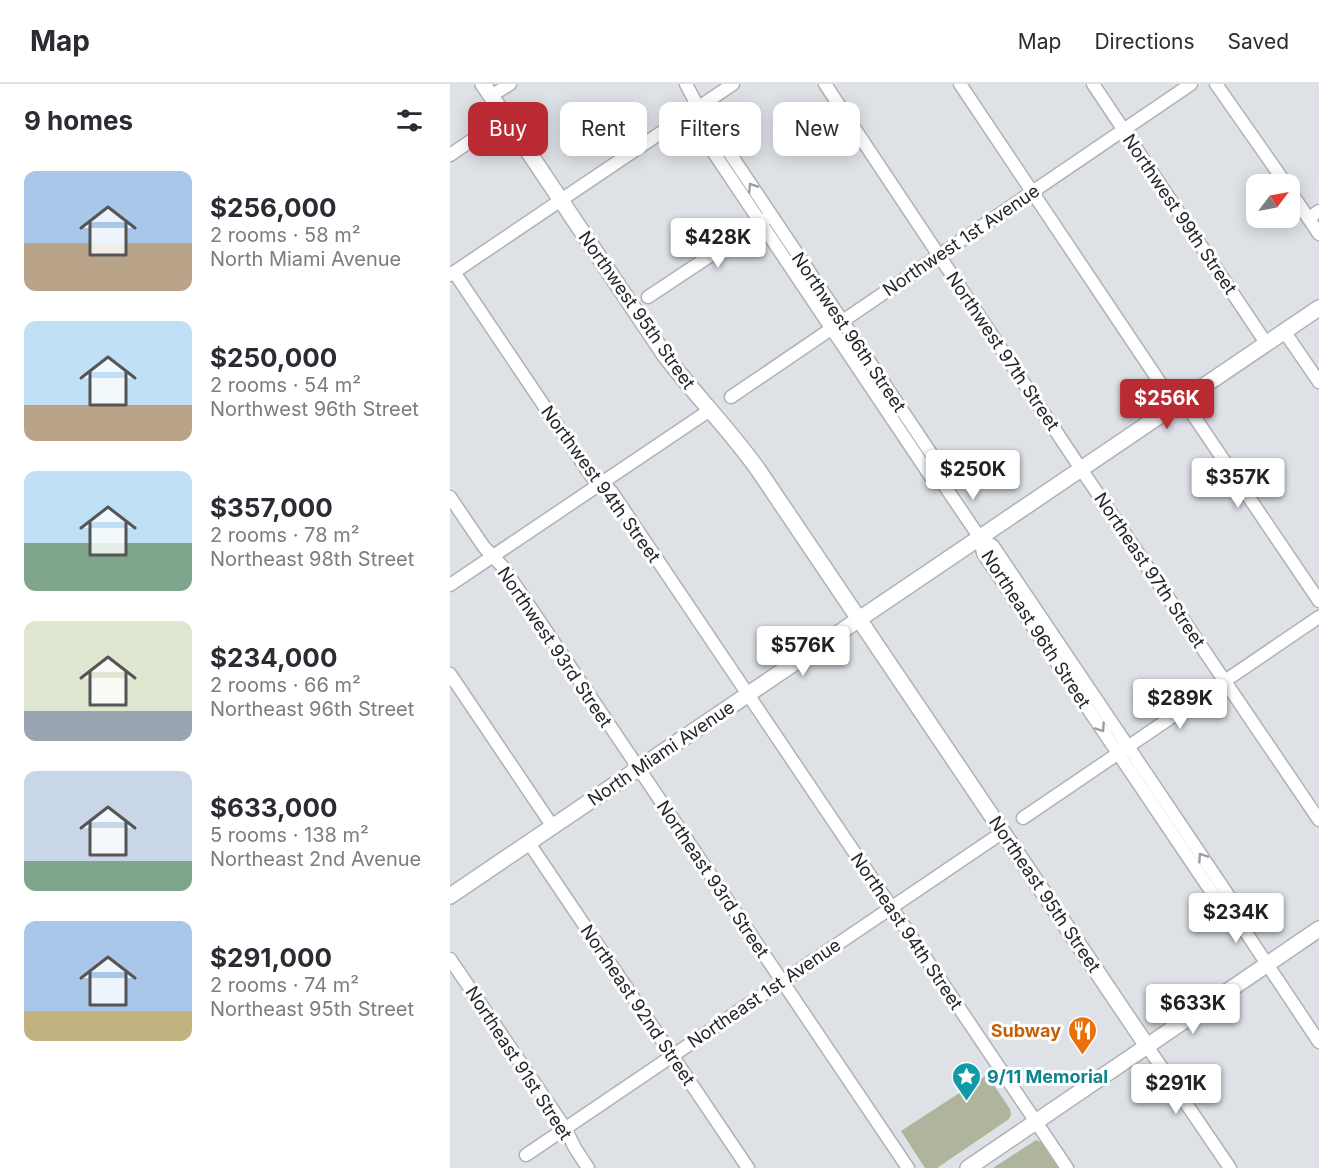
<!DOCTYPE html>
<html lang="en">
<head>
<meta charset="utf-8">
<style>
  :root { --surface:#fff; --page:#f7f7f7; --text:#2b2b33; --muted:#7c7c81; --line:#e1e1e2; --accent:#ba2a32 }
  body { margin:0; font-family:Inter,sans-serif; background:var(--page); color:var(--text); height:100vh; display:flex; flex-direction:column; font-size:22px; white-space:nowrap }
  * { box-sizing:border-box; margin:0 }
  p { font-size:20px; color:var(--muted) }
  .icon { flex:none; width:33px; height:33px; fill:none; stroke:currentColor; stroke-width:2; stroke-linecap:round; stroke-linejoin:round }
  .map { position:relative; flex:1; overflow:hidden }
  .panel { display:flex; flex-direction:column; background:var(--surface); width:450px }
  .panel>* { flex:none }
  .banner { position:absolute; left:18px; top:18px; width:570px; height:54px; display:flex; gap:12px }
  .needle { width:39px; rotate:58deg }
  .fabs { position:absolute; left:796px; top:90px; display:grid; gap:12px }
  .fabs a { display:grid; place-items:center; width:54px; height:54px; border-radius:12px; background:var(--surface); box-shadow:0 3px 15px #0003; font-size:30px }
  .price { position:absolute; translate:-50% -51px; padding:0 14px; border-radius:6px; background:#fff; color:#222; font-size:20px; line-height:39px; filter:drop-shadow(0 2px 3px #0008) }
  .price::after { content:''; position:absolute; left:50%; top:36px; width:18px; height:14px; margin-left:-9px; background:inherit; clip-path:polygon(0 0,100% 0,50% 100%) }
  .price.on { background:var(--accent); color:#fff }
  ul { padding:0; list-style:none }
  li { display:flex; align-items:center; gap:18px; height:150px; padding:0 24px }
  li span { display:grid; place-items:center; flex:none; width:168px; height:120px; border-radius:12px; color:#555 }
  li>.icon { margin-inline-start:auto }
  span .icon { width:72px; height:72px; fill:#fffc; stroke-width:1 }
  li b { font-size:26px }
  h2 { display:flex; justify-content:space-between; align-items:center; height:72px; padding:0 24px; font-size:26px }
  .chip { padding:0 21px; border-radius:12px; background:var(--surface); box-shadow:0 3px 15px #0003; font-size:21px; line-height:54px }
  .chip.on { background:var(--accent); color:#fff }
  header { display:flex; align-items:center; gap:36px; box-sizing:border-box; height:84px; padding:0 30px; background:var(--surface); border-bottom:2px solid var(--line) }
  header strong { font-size:28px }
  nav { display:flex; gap:33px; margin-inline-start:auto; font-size:21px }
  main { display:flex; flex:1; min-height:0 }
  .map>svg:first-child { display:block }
  .green { fill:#afb49d }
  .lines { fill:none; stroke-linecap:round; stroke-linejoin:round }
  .minor-casing { stroke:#aeb2b7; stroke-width:15 }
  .major-casing { stroke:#aeb2b7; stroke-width:18 }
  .minor { stroke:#fff; stroke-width:12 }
  .major { stroke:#fff; stroke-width:15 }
  .oneway { stroke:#9d9d9e }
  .labels { text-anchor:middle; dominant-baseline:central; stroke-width:6; stroke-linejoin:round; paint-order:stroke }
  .street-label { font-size:18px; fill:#252628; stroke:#fff }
  .food-label { font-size:18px; font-weight:bold; fill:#c56008; stroke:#fff; text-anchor:end }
  .culture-label { font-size:18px; font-weight:bold; fill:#0d838f; stroke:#fff; text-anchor:start }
</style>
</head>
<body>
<header>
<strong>Map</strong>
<nav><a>Map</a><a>Directions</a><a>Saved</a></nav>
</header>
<main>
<section class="panel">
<h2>9 homes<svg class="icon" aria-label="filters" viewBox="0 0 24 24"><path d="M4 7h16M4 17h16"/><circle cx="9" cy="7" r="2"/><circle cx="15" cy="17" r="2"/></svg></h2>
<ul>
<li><span style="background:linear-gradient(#a9c7e8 60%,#b9a48a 0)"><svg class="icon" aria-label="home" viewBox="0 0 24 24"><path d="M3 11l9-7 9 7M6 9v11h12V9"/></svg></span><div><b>$256,000</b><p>2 rooms · 58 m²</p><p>North Miami Avenue</p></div></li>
<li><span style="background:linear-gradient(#bfe0f5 70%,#b9a48a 0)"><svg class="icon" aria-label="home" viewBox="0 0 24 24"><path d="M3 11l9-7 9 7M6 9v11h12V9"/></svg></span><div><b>$250,000</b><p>2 rooms · 54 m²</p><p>Northwest 96th Street</p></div></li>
<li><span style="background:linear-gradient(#bfe0f5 60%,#7fa58c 0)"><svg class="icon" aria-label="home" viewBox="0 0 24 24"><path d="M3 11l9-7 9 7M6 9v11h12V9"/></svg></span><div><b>$357,000</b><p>2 rooms · 78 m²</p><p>Northeast 98th Street</p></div></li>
<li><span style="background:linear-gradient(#dfe7d0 75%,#9aa5b1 0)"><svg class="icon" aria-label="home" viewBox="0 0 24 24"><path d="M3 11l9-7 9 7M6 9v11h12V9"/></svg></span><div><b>$234,000</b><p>2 rooms · 66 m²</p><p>Northeast 96th Street</p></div></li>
<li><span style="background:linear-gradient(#c9d6e8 75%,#7fa58c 0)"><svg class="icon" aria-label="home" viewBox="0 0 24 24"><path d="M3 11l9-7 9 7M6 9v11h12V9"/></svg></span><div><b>$633,000</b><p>5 rooms · 138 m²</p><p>Northeast 2nd Avenue</p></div></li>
<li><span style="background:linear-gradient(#a9c7e8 75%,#c2b280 0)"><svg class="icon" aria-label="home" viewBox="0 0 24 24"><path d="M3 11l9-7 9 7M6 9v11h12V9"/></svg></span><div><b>$291,000</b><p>2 rooms · 74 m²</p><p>Northeast 95th Street</p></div></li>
</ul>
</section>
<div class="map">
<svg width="869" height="1084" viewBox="0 0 869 1084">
  <rect width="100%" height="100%" fill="#dee2e7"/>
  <g class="green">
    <path d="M537 991 560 1025 561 1031 559 1035 487 1084H475L451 1047Z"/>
    <path d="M586 1056 595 1060 611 1084H543Z"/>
  </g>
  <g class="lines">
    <defs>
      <g id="minor">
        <path d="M236 0 248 23"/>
        <path d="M375 0 631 385 869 736"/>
        <path d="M510 0 725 321"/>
        <path d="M643 0 816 259"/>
        <path d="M766 0 836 100"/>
        <path d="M41 12 60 0"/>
        <path d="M0 71 41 43"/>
        <path d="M840 107 869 150"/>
        <path d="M859 134 869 127"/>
        <path d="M4 188 142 393 161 407 617 1084"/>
        <path d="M0 191 283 0"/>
        <path d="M198 213 317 134"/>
        <path d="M834 247 869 298"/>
        <path d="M281 313 741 0"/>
        <path d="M733 316 869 517"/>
        <path d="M492 398V386L265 47 258 44 255 47 254 54 481 393 492 398 530 454 533 469 769 819 779 823"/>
        <path d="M0 413 34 463 53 483 458 1084"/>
        <path d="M530 454 543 462 780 814 779 823 869 958"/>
        <path d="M0 501 260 326"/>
        <path d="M0 590 103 743"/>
        <path d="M573 734 869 533"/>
        <path d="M79 759 298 1084"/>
        <path d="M0 875 115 1044 125 1064 138 1084"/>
        <path d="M697 962 780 1084"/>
        <path d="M76 1071 553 748"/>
      </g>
      <g id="major">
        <path d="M33 0 214 270C244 310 280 346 309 387L697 962"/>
        <path d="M0 812 869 224"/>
        <path d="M518 1084 869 845"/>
      </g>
    </defs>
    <use href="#minor" class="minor-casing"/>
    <use href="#major" class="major-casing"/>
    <use href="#minor" class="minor"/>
    <use href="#major" class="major"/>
  </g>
  <defs><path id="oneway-chevron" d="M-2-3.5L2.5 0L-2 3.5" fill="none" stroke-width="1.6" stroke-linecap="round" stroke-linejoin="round" transform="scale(1.5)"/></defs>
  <g class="oneway">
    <use href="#oneway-chevron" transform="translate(302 103) rotate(-123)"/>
    <use href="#oneway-chevron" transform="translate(651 644) rotate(56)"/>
    <use href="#oneway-chevron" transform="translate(752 773) rotate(-124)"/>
  </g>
  <defs>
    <symbol id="restaurant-pin" viewBox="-11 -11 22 30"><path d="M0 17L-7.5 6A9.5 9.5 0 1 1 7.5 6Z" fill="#e8710a" stroke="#fff"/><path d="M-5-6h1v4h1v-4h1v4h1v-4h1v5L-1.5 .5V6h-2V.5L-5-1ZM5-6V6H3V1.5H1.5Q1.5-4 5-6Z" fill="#fff"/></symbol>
    <symbol id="sight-pin" viewBox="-11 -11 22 30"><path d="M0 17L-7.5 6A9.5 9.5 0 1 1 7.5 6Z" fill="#0f9aa8" stroke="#fff"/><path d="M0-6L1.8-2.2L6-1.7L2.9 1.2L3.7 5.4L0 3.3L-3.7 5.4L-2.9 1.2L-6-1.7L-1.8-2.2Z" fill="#fff"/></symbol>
  </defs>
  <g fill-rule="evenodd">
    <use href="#restaurant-pin" x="616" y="930" width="33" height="45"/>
    <use href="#sight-pin" x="500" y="976" width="33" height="45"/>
  </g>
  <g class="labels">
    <g class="street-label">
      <text transform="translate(730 130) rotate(56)">Northwest 99th Street</text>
      <text transform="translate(511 156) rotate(-34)">Northwest 1st Avenue</text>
      <text transform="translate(187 226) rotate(55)">Northwest 95th Street</text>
      <text transform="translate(399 248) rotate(56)">Northwest 96th Street</text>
      <text transform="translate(553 267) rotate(56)">Northwest 97th Street</text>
      <text transform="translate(151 400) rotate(54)">Northwest 94th Street</text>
      <text transform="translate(700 486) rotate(56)">Northeast 97th Street</text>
      <text transform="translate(586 545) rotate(57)">Northeast 96th Street</text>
      <text transform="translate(105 563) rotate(56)">Northwest 93rd Street</text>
      <text transform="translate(211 669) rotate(-34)">North Miami Avenue</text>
      <text transform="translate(263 795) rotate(56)">Northeast 93rd Street</text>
      <text transform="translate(595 810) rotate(56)">Northeast 95th Street</text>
      <text transform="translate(457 847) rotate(56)">Northeast 94th Street</text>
      <text transform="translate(314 909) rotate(-34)">Northeast 1st Avenue</text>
      <text transform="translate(188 921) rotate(56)">Northeast 92nd Street</text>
      <text transform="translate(69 979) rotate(57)">Northeast 91st Street</text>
    </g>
    <g class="food-label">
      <text x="611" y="946">Subway</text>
    </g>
    <g class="culture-label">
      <text x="537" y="992">9/11 Memorial</text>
    </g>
  </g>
</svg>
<div class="fabs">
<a><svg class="needle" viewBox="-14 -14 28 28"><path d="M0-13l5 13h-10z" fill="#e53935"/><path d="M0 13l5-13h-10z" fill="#7c7c81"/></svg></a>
</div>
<b class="price" style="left:268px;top:185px">$428K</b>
<b class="price on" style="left:717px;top:346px">$256K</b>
<b class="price" style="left:523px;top:417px">$250K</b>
<b class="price" style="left:788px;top:425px">$357K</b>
<b class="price" style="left:353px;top:593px">$576K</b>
<b class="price" style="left:730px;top:646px">$289K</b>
<b class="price" style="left:786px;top:860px">$234K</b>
<b class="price" style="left:743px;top:951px">$633K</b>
<b class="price" style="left:726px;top:1031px">$291K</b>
<div class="banner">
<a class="chip on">Buy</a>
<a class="chip">Rent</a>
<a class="chip">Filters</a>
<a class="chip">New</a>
</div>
</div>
</main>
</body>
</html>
